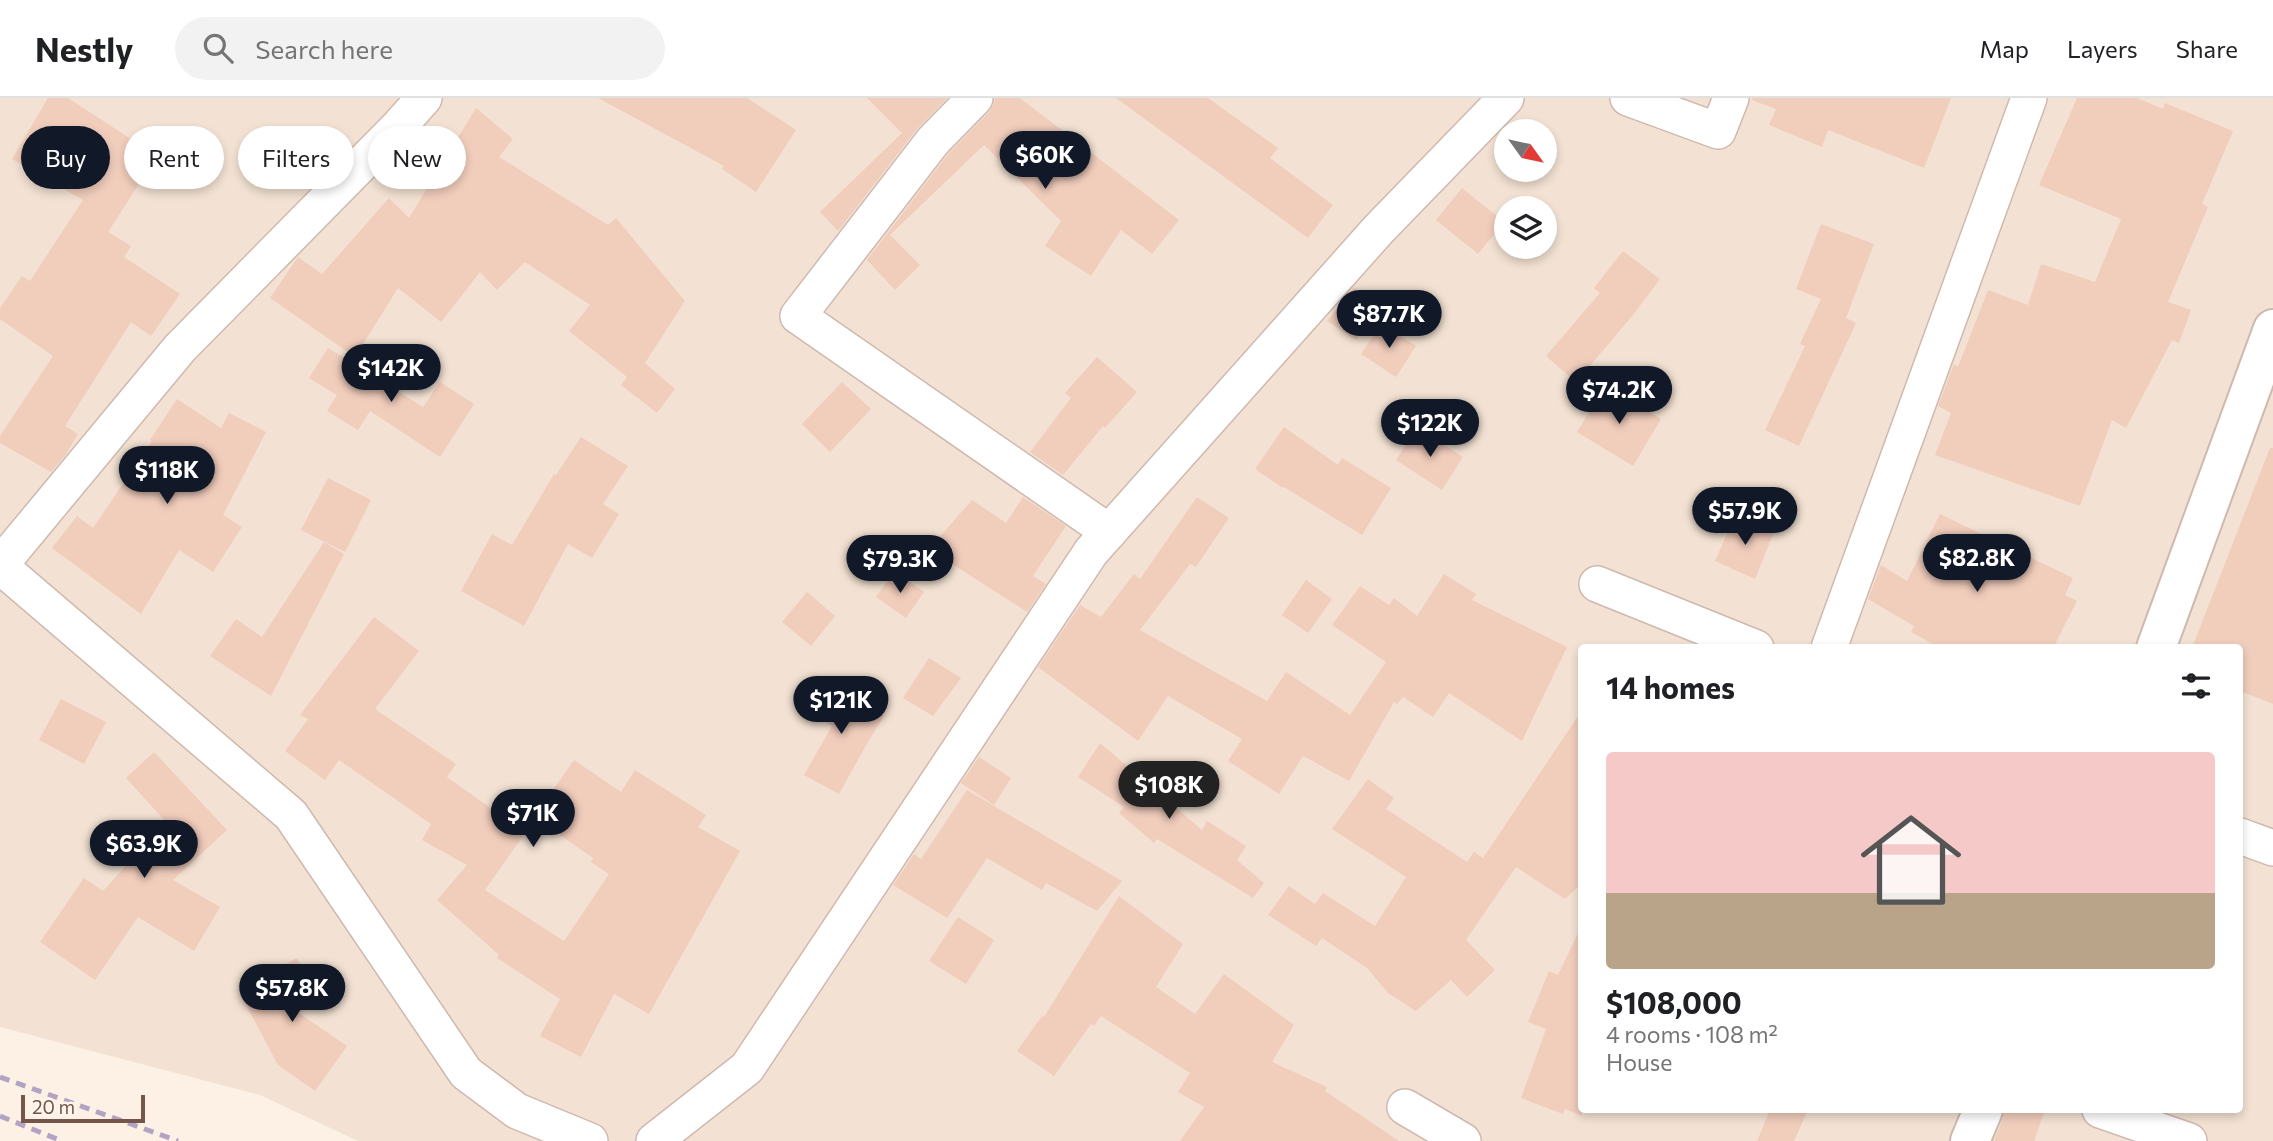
<!DOCTYPE html>
<html lang="en">
<head>
<meta charset="utf-8">
<style>
  :root { --surface:#fff; --page:#f2f2f2; --text:#202124; --muted:#757577; --line:#e0e0e0; --accent:#111827 }
  body { margin:0; font-family:Commissioner,sans-serif; background:var(--page); color:var(--text); height:100vh; display:flex; flex-direction:column; font-size:26px; white-space:nowrap }
  * { box-sizing:border-box; margin:0 }
  p { font-size:23px; color:var(--muted) }
  .icon { flex:none; width:38px; height:38px; fill:none; stroke:currentColor; stroke-width:2; stroke-linecap:round; stroke-linejoin:round }
  .map { position:relative; flex:1; overflow:hidden }
  .panel { position:absolute; left:1578px; top:546px; width:665px; height:469px; display:flex; flex-direction:column; background:var(--surface); border-radius:7px; box-shadow:0 4px 10px #0003 }
  .panel>* { flex:none }
  .guide { position:absolute; left:21px; top:28px; width:665px; height:63px; display:flex; gap:14px }
  .needle { width:46px; rotate:123deg }
  .tools { position:absolute; left:1494px; top:21px; display:grid; gap:14px }
  .tools a { display:grid; place-items:center; width:63px; height:63px; border-radius:50%; background:var(--surface); box-shadow:0 4px 10px #0003; font-size:35px }
  .scale { position:absolute; left:21px; bottom:18px; width:124px; box-sizing:border-box; padding-left:7px; border:4px solid #74554a; border-top:0; font-size:19px; line-height:24px; white-space:nowrap; color:#74554a; -webkit-text-stroke:5px #fff5ea; paint-order:stroke }
  .price { position:absolute; translate:-50% -60px; padding:0 16px; border-radius:24px; background:var(--accent); color:#fff; font-size:23px; line-height:46px; filter:drop-shadow(0 2px 4px #0008) }
  .price::after { content:''; position:absolute; left:50%; top:42px; width:21px; height:16px; margin-left:-10px; background:inherit; clip-path:polygon(0 0,100% 0,50% 100%) }
  .price.on { background:#222; color:#fff }
  ul { padding:0; list-style:none }
  li { display:grid; align-content:center; gap:14px; height:371px; padding:0 28px }
  li+li { border-top:2px solid var(--line) }
  li span { display:grid; place-items:center; height:217px; border-radius:7px; color:#555 }
  li>.icon { margin-inline-start:auto }
  span .icon { width:126px; height:126px; fill:#fffc; stroke-width:1 }
  li b { font-size:30px }
  h2 { display:flex; justify-content:space-between; align-items:center; height:84px; padding:0 28px; font-size:30px }
  .chip { padding:0 24px; border-radius:32px; background:var(--surface); box-shadow:0 4px 10px #0003; font-size:24px; line-height:63px }
  .chip.on { background:var(--accent); color:#fff }
  header { display:flex; align-items:center; gap:42px; box-sizing:border-box; height:98px; padding:0 35px; background:var(--surface); border-bottom:2px solid var(--line) }
  header strong { font-size:33px }
  nav { display:flex; gap:38px; margin-inline-start:auto; font-size:24px }
  .search { width:490px; height:63px; background:var(--page); display:flex; align-items:center; gap:18px; box-sizing:border-box; padding:0 24px; border-radius:38px; color:var(--muted); font-size:26px }
  .map>svg:first-child { display:block }
  .residential { fill:#f3e2d3; fill-rule:evenodd }
  .building { fill:#f1cdbc }
  .lines { fill:none; stroke-linecap:round; stroke-linejoin:round }
  .minor-casing { stroke:#cfb9ae; stroke-width:38 }
  .tertiary-casing { stroke:#cfb9ae; stroke-width:42 }
  .minor { stroke:#fff; stroke-width:35 }
  .tertiary { stroke:#fff; stroke-width:38 }
  .rail { stroke:#b2a3c5; stroke-width:5; stroke-dasharray:10 7; stroke-linecap:butt }
</style>
</head>
<body>
<header>
<strong>Nestly</strong>
<div class="search"><svg class="icon" aria-label="search" viewBox="0 0 24 24"><circle cx="10" cy="10" r="6"/><path d="M15 15l6 6"/></svg>Search here</div>
<nav><a>Map</a><a>Layers</a><a>Share</a></nav>
</header>
<div class="map">
<svg width="2273" height="1043" viewBox="0 0 2273 1043">
  <rect width="100%" height="100%" fill="#fcf1e4"/>
  <path class="residential" d="M0 0H2273V1043H358L260 997 0 929ZM1507 33H1545V72H1507ZM1507 110H1545V149H1507ZM1582 550H2240V1012H1582Z"/>
  <g class="building">
    <path d="M48 0H68L157 58 108 134 131 148 124 159 180 196 151 238 131 224 65 328 78 336 66 356 51 374 0 345V338L53 258 0 221V210L22 178 30 183 83 102 12 61Z"/>
    <path d="M598 0H747L796 32 756 94 722 71 724 68Z"/>
    <path d="M867 0H947L917 31 838 133 820 114 902 35Z"/>
    <path d="M995 0H1020L1179 122 1152 156 1121 132 1091 178 1045 148 1061 123 984 47 890 137 920 167 895 192 867 162 948 56 989 14 994 6Z"/>
    <path d="M1116 0H1208L1278 50 1270 60 1333 107 1308 140Z"/>
    <path d="M1752 0H1951L1924 70 1828 32 1822 49 1769 27 1776 11 1752 2Z"/>
    <path d="M2077 0H2137L2163 11 2165 5 2233 33 2202 106 2208 109 2168 204 2191 212 2179 245 2172 242 2126 330 2112 322 2080 408 1935 357 1951 315 1938 308 1954 266 1958 269 1988 192 2028 207 2041 166 2095 184 2121 121 2039 87Z"/>
    <path d="M476 10 513 41 499 59 608 127 616 120 685 203 645 265 675 291 657 315 621 287 627 279 569 233 590 207 525 164 497 192 480 174 441 224 398 190 355 259 270 200 298 159 322 176 389 100 409 120Z"/>
    <path d="M1462 90 1504 124 1478 156 1436 122Z"/>
    <path d="M1821 126 1874 146 1846 220 1856 225 1799 348 1765 332 1805 248 1800 246 1821 201 1796 191Z"/>
    <path d="M1623 153 1660 181 1633 217 1576 284 1546 258 1600 195 1594 190Z"/>
    <path d="M1354 190 1379 206 1356 242 1327 223Z"/>
    <path d="M1381 226 1416 248 1396 279 1361 256Z"/>
    <path d="M328 250 423 309 440 284 474 306 440 359 370 313 358 332 327 313 337 297 309 280Z"/>
    <path d="M1097 259 1137 294 1105 330 1103 328 1063 377 1030 354 1071 300 1065 295Z"/>
    <path d="M842 284 871 311 830 354 802 326Z"/>
    <path d="M1606 287 1661 321 1633 368 1577 334Z"/>
    <path d="M177 301 221 330 229 315 266 334 223 417 242 429 213 474 179 452 141 516 52 450 77 418 93 430 152 343 150 342Z"/>
    <path d="M1284 329 1338 367 1342 360 1391 390 1362 437 1284 389 1283 390 1255 371Z"/>
    <path d="M1417 330 1463 359 1442 392 1396 362Z"/>
    <path d="M581 339 628 368 603 406 619 416 592 460 568 446 524 528 461 493 492 436 512 447 554 376 556 377Z"/>
    <path d="M2270 350H2273V606L2240 593V550H2192Z"/>
    <path d="M328 380 371 402 345 454 301 432Z"/>
    <path d="M1023 399 1066 428 1033 478 1046 486 1027 514 929 451 972 402 1006 425Z"/>
    <path d="M1197 399 1229 420 1196 469 1190 466 1140 532 1267 603 1286 574 1350 617 1386 564 1332 527 1360 488 1389 507 1394 500 1417 518 1444 476 1476 496 1472 502 1567 549 1522 643 1449 595 1433 619 1403 599 1397 606 1394 604 1349 683 1303 658 1279 696 1228 663 1242 641 1168 598 1138 643 1038 569 1080 507 1101 519 1134 476 1140 481Z"/>
    <path d="M1940 416 2073 480 2065 497 2077 503 2053 550H1940L1911 534 1914 528 1868 501 1881 467 1907 483Z"/>
    <path d="M1735 418 1774 434 1755 481 1715 463Z"/>
    <path d="M324 444 344 456 271 598 210 558 236 521 262 539Z"/>
    <path d="M895 473 924 494 906 520 876 499Z"/>
    <path d="M1306 482 1332 501 1308 535 1282 517Z"/>
    <path d="M807 494 835 518 811 548 782 524Z"/>
    <path d="M374 519 419 553 375 611 456 666 447 679 506 721 510 717 528 731 485 792 564 843 609 776 591 764 593 760 534 719 574 662 621 694 635 672 706 717 698 729 740 753 649 916 614 896 581 959 540 938 560 901 497 860 499 857 437 802 467 767 422 742 431 726 339 662 325 682 285 653 308 621 300 617Z"/>
    <path d="M929 560 961 580 933 618 903 600Z"/>
    <path d="M831 583 884 618 865 649 839 696 804 677 832 628 811 615Z"/>
    <path d="M61 601 106 624 84 666 39 642Z"/>
    <path d="M1582 612V785L1565 801 1516 769 1466 842 1495 872 1467 899 1451 882 1416 913 1388 895 1367 870 1322 840 1316 848 1268 817 1289 788 1315 806 1323 795 1375 828 1406 779 1332 731 1368 681 1394 700 1386 711 1467 764 1474 754 1483 760Z"/>
    <path d="M1100 645 1202 732 1207 723 1246 748 1237 762 1264 785 1253 800 1157 741 1154 745 1119 715 1124 709 1078 679Z"/>
    <path d="M154 654 227 732 173 782 220 809 194 853 138 819 95 882 40 844 84 780 103 793 166 724 126 680Z"/>
    <path d="M979 659 1011 680 994 707 961 685Z"/>
    <path d="M967 692 1122 783 1097 813 1046 785 1042 792 987 760 947 820 893 787 914 756 921 761Z"/>
    <path d="M1119 798 1183 846 1156 889 1195 916 1224 876 1294 927 1272 964 1327 989 1325 993 1399 1043H1180L1204 1009 1178 994 1190 975 1101 918 1094 928 1091 926 1054 978 1017 953 1042 918 1044 919Z"/>
    <path d="M958 819 994 842 966 886 929 863Z"/>
    <path d="M1582 827V1018L1565 1011 1563 1016 1521 1000 1546 931 1528 924 1549 873 1558 877Z"/>
    <path d="M297 860 319 901 296 913 347 948 315 993 278 967 238 892Z"/>
    <path d="M1770 1012H1808L1794 1043H1757Z"/>
    <path d="M2004 1012H2045L2034 1043H1994L2003 1020Z"/>
  </g>
  <g class="lines">
    <defs>
      <g id="minor">
        <path d="M975 0 933 43 798 218 1109 434"/>
        <path d="M1628 0 1718 33 1731 0"/>
        <path d="M0 467 180 250 399 28 424 0"/>
        <path d="M0 468 291 717 466 975 517 1013 590 1043"/>
        <path d="M1597 486 1756 550"/>
        <path d="M1829 550 2029 0"/>
        <path d="M2240 738 2273 750"/>
        <path d="M1405 1009 1463 1043"/>
        <path d="M2100 1012 2189 1043"/>
        <path d="M654 1043 747 970 1091 454 1379 131 1506 0"/>
      </g>
      <g id="tertiary">
        <path d="M2156 550 2273 231"/>
        <path d="M1970 1043 1983 1012"/>
      </g>
    </defs>
    <use href="#minor" class="minor-casing"/>
    <use href="#tertiary" class="tertiary-casing"/>
    <use href="#minor" class="minor"/>
    <use href="#tertiary" class="tertiary"/>
    <g class="rail">
      <path d="M0 979 178 1043"/>
      <path d="M0 1018 62 1043"/>
    </g>
  </g>
</svg>
<div class="tools">
<a><svg class="needle" viewBox="-14 -14 28 28"><path d="M0-13l5 13h-10z" fill="#e53935"/><path d="M0 13l5-13h-10z" fill="#757577"/></svg></a>
<a><svg class="icon" aria-label="layers" viewBox="0 0 24 24"><path d="M12 4l9 5-9 5-9-5zM3 14l9 5 9-5"/></svg></a>
</div>
<div class="scale">20 m</div>
<b class="price" style="left:1045px;top:93px">$60K</b>
<b class="price" style="left:1389px;top:252px">$87.7K</b>
<b class="price" style="left:391px;top:306px">$142K</b>
<b class="price" style="left:1619px;top:328px">$74.2K</b>
<b class="price" style="left:1430px;top:361px">$122K</b>
<b class="price" style="left:167px;top:408px">$118K</b>
<b class="price" style="left:1745px;top:449px">$57.9K</b>
<b class="price" style="left:1977px;top:496px">$82.8K</b>
<b class="price" style="left:900px;top:497px">$79.3K</b>
<b class="price" style="left:841px;top:638px">$121K</b>
<b class="price on" style="left:1169px;top:723px">$108K</b>
<b class="price" style="left:533px;top:751px">$71K</b>
<b class="price" style="left:144px;top:782px">$63.9K</b>
<b class="price" style="left:292px;top:926px">$57.8K</b>
<div class="guide">
<a class="chip on">Buy</a>
<a class="chip">Rent</a>
<a class="chip">Filters</a>
<a class="chip">New</a>
</div>
<section class="panel">
<h2>14 homes<svg class="icon" aria-label="filters" viewBox="0 0 24 24"><path d="M4 7h16M4 17h16"/><circle cx="9" cy="7" r="2"/><circle cx="15" cy="17" r="2"/></svg></h2>
<ul>
<li><span style="background:linear-gradient(#f6c9c9 65%,#b9a48a 0)"><svg class="icon" aria-label="home" viewBox="0 0 24 24"><path d="M3 11l9-7 9 7M6 9v11h12V9"/></svg></span><div><b>$108,000</b><p>4 rooms · 108 m²</p><p>House</p></div></li>
</ul>
</section>
</div>
</body>
</html>
